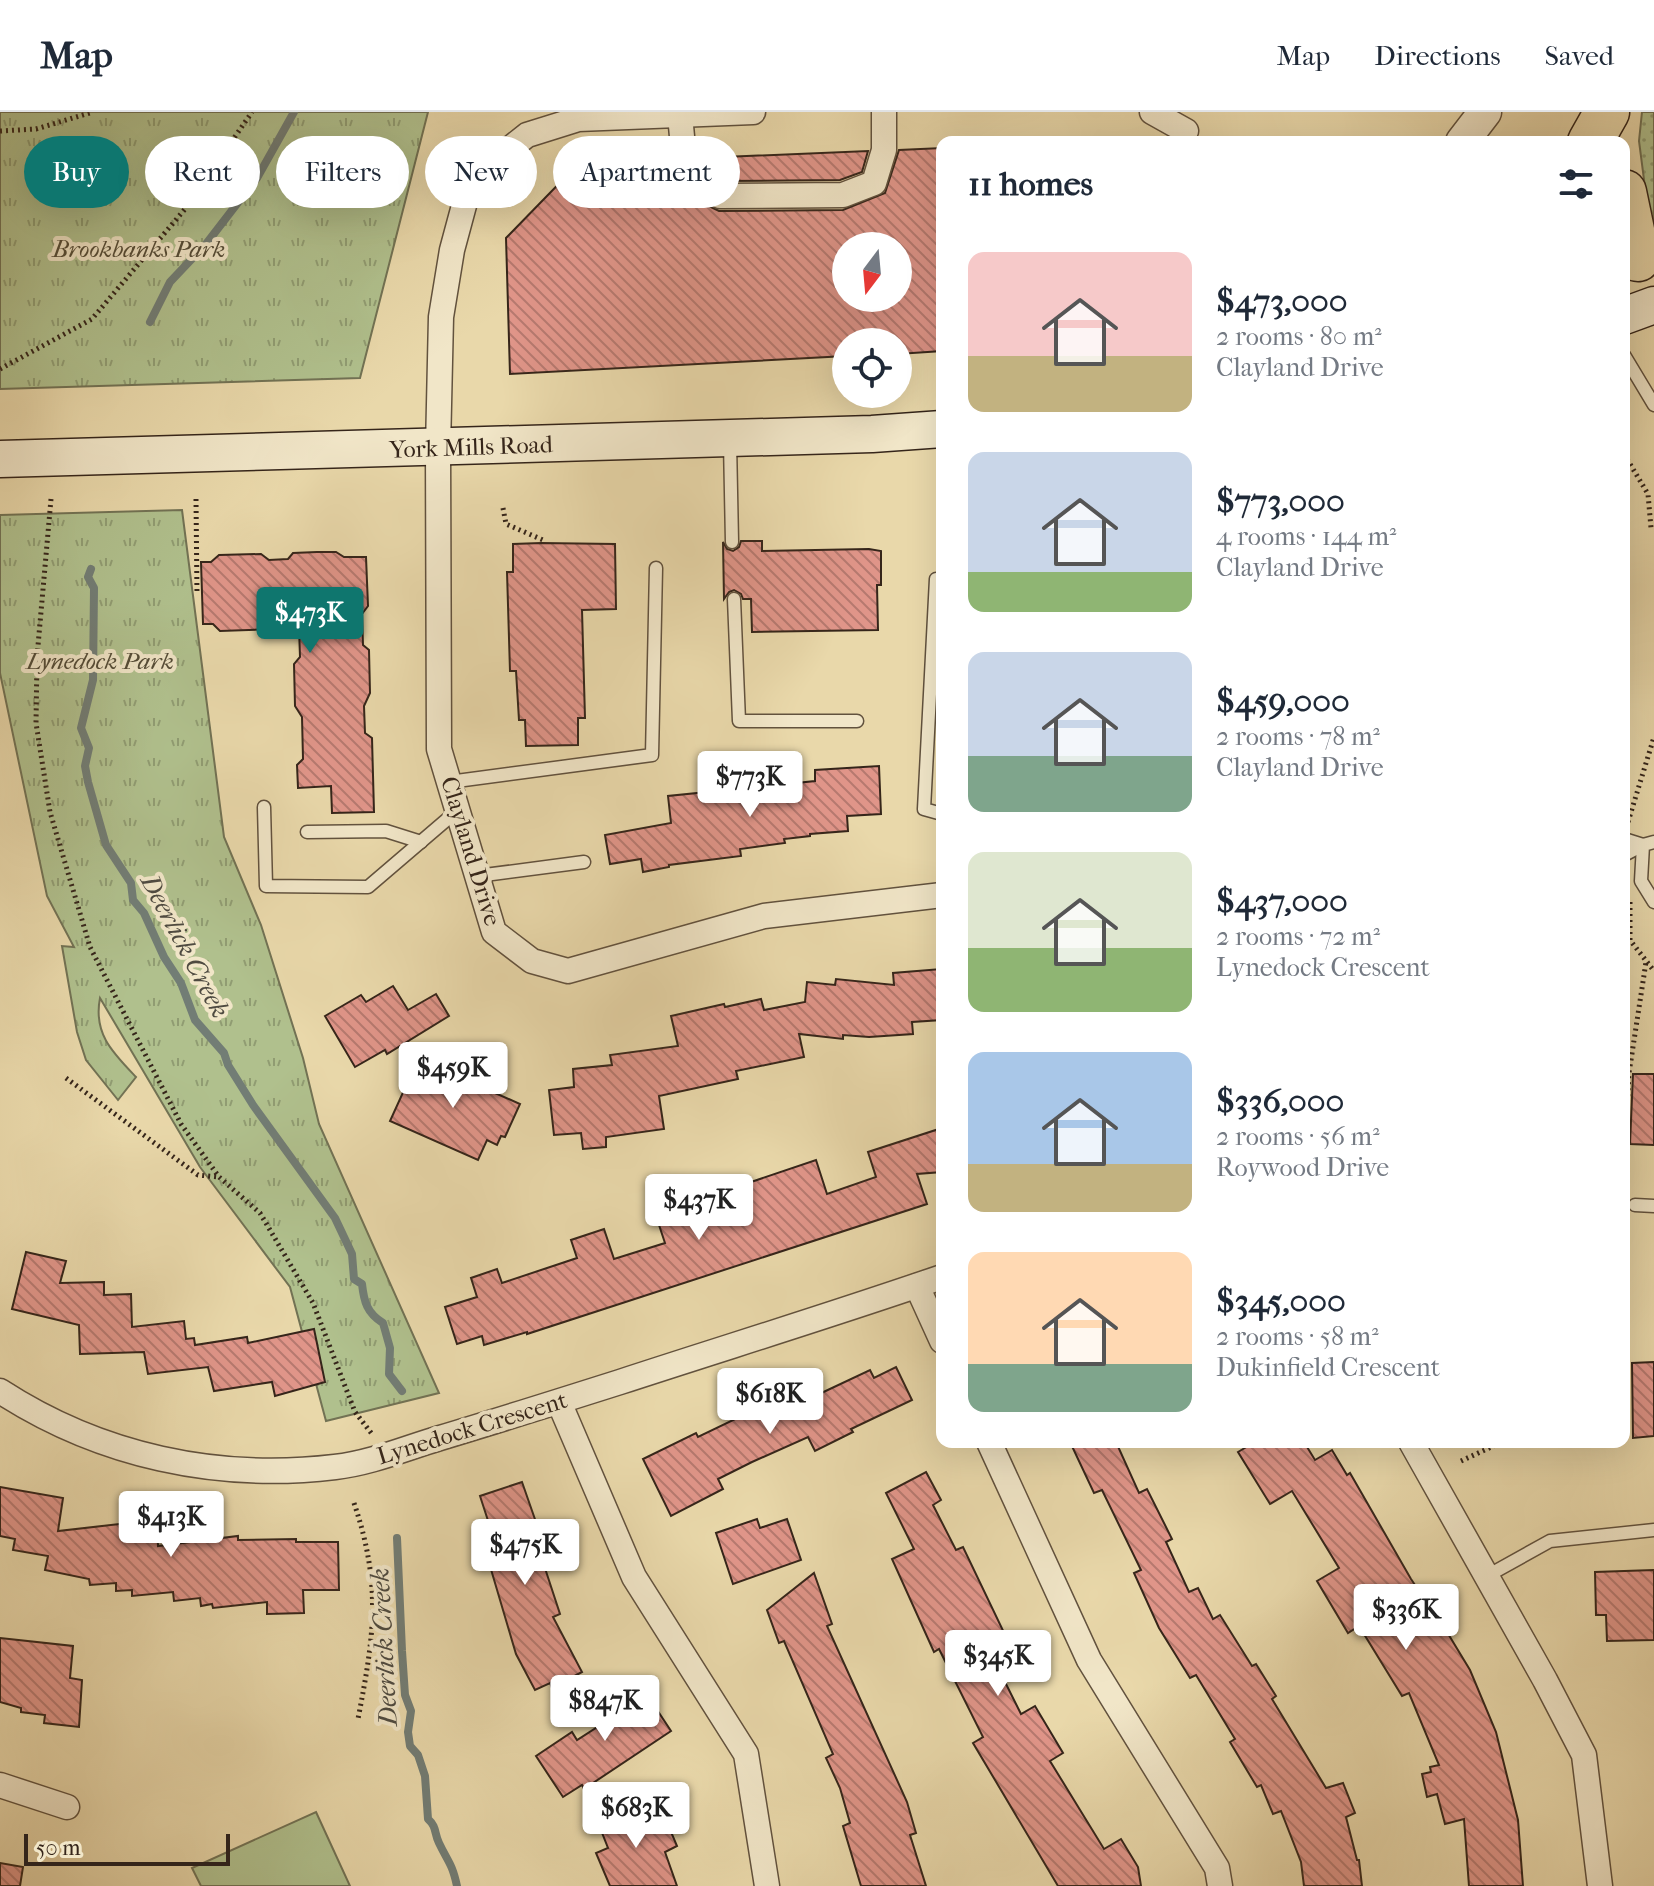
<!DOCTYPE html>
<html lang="en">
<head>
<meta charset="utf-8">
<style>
  :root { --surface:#fff; --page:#f6f6f7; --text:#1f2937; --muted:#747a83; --line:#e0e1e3; --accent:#0f766e }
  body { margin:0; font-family:"IM FELL French Canon",serif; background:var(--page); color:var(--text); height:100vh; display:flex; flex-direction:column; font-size:30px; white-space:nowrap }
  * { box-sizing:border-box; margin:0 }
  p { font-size:26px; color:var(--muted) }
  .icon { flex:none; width:44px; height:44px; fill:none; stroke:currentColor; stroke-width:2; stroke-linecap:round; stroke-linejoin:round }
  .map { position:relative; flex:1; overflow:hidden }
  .details { position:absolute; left:936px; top:24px; width:694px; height:1312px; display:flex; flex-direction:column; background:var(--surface); border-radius:16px; box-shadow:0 8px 32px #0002 }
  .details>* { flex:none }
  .guide { position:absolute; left:24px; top:24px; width:760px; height:72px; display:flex; gap:16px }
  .needle { width:52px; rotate:196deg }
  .tools { position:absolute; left:832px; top:120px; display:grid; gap:16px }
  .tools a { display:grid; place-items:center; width:80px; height:80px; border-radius:50%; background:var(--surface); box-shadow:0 8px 32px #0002; font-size:40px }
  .scale { position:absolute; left:24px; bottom:20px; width:206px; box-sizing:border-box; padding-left:8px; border:4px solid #35251a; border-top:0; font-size:22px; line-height:28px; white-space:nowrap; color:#35251a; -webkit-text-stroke:6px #f1e6c8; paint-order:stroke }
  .price { position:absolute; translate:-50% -68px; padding:0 18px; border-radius:8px; background:#fff; color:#222; font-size:26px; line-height:52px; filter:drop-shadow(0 2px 4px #0008) }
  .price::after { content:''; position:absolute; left:50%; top:48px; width:24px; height:18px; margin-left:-12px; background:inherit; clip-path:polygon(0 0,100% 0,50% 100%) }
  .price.selected { background:var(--accent); color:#fff }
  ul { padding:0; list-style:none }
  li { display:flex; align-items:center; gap:24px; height:200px; padding:0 32px }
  li span { display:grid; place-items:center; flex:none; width:224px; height:160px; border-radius:16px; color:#555 }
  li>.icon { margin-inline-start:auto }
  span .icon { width:96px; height:96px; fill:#fffc; stroke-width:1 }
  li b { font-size:34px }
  h2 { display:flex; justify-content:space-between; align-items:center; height:96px; padding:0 32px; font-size:34px }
  .pill { padding:0 28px; border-radius:36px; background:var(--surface); box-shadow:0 8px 32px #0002; font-size:28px; line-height:72px }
  .pill.selected { background:var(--accent); color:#fff }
  header { display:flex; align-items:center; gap:48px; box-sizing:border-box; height:112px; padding:0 40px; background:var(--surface); border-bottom:2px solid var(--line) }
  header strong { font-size:38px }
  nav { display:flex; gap:44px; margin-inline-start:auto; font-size:28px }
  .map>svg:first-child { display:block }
  .grass { fill:url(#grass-dots); stroke:#727254; stroke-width:2 }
  .park { fill:url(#park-tufts); stroke:#727254; stroke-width:2 }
  .garden { fill:#b0c08d; stroke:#727254; stroke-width:2 }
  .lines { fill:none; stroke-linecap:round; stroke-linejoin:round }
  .stream { stroke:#727d75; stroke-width:8 }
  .building { fill:url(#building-back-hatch); stroke:#35251a; stroke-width:2; fill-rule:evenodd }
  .service-casing { stroke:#62523e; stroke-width:15 }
  .minor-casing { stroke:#62523e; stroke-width:27 }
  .tertiary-casing { stroke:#62523e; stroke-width:35 }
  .secondary-casing { stroke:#35251a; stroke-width:39 }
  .motorway-casing { stroke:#35251a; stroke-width:47 }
  .path { stroke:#35251a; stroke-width:5; stroke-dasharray:2 4; stroke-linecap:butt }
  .service { stroke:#f1e6c8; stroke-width:12 }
  .minor { stroke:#f1e6c8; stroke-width:24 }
  .tertiary { stroke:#f1e6c8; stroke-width:32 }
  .secondary { stroke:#f1e6c8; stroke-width:36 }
  .motorway { stroke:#e9d8aa; stroke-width:44 }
  .labels { text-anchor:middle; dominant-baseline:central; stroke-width:8; stroke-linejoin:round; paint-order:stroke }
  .park-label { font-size:24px; font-style:italic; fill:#544c37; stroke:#f1e6c8 }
  .street-label { font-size:24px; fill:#35251a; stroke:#f1e6c8 }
  .water-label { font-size:26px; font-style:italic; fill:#4e4a40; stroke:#f1e6c8 }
</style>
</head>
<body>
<header>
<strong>Map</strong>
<nav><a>Map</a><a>Directions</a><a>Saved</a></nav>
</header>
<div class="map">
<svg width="1654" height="1774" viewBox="0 0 1654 1774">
  <defs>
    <pattern id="grass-dots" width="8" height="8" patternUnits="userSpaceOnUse" patternTransform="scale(2)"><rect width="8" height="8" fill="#b0c08d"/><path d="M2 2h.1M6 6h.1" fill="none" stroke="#909c72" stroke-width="1.8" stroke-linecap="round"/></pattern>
    <pattern id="park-tufts" width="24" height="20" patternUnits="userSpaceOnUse" patternTransform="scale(2)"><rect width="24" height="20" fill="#b0c08d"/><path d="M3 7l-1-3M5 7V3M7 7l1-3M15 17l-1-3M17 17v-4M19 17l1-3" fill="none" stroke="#909c72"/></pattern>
    <pattern id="building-back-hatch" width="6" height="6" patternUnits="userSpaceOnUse" patternTransform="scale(2)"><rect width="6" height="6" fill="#e09589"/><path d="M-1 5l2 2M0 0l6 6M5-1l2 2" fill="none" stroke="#b6796f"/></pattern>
  </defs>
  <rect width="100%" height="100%" fill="#e9d8aa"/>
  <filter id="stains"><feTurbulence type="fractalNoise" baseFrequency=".0025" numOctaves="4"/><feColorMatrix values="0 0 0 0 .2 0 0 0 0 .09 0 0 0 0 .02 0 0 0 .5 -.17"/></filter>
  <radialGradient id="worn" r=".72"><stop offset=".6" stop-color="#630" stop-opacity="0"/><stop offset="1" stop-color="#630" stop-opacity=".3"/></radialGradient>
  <path class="grass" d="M1642 0H1654V112L1650 114 1639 29Z"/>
  <g class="park">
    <path d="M0 0H428L360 266 0 277Z"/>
    <path d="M182 398 224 725 261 813 303 946 319 1012 439 1281 326 1309 290 1175 200 1055 100 886C93 922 113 941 136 965L118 988 86 948 77 920 62 834 74 835 47 784 0 561V403Z"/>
  </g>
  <path class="garden" d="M316 1700 350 1774H201L192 1756Z"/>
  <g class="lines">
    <g class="stream">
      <path d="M150 210 170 170 206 132 257 66 294 0"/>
      <path d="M91 457 88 465 94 476 93 568 81 616 89 636 85 654 88 670 106 733 131 771 133 788 144 801 164 845 181 871 195 908 224 941 228 953 253 993 335 1106 352 1142 354 1167 362 1172C364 1190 367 1201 383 1211L390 1236 389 1262 402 1279"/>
      <path d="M397 1426 402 1539 405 1583 411 1599 408 1620 410 1634 418 1643 425 1664 428 1707C437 1715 434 1721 439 1731 448 1750 452 1751 457 1774"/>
    </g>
  </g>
  <g class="building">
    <path d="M942 36V239L898 242V230H846V244L510 262 506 126 580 50 669 47 684 79 690 85 719 99 843 98 885 81 899 38ZM846 134H898V186H846Z"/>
    <path d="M868 39 862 60 840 68 724 69 708 61 701 46Z"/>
    <path d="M741 429H762V439L869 437 881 439V473H877L878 518 752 520 751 487H743L741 482 734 478 729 480 724 487 723 430 727 437 733 439 739 435Z"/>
    <path d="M541 431 615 432 616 497 582 498 585 606H578V633L526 634 525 608H519L516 559H510L507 460H513V432Z"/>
    <path d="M317 440H336L344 445H366L368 494 362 502 363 533 369 538 370 581 364 594 365 621 372 626 374 700 332 701 331 674 298 676 297 653 303 647 302 605 295 594 294 552 300 545 299 516 220 519 213 512H203L201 450H211L219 443 261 442 269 448 288 447 293 441Z"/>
    <path d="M879 654 881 702 847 704 848 719 810 722V724L784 727 785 731 740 737 741 744 669 753V755L643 760 641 747 610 752 605 723 671 711 668 684 815 669V658Z"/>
    <path d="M941 857 942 908 912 910 913 922 869 925 843 923V927L799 922 804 945 736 959 738 967 659 984 664 1017 606 1025V1035L583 1037 581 1021 554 1023 549 978 574 975 573 957 612 953 610 943 678 934 671 904 724 892 725 895 761 887 764 898 805 890 807 870 835 873 836 867 894 873 893 861Z"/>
    <path d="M393 874 408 898 436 882 449 904 387 942 385 938 355 955 325 904 361 883 366 890Z"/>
    <path d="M420 943 449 957 445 964 484 981 486 977 520 992 505 1025 501 1024 497 1033 487 1028 478 1048 390 1009Z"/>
    <path d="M1633 962H1654V1033L1630 1032Z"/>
    <path d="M942 1016V1060L917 1062 927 1092 527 1222V1220L484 1233 482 1224 457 1232 445 1195 477 1185 471 1166 497 1157 502 1171 577 1146 571 1128 604 1117 614 1147 665 1131 654 1098 691 1086 692 1090 816 1048 827 1082 876 1065 868 1040Z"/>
    <path d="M26 1140 66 1149 60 1171 104 1170V1183L131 1182 132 1215 184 1209 186 1227 194 1226 195 1233 247 1225 248 1231 314 1217 325 1270 275 1284 272 1270 214 1279 208 1255 148 1262 144 1240 80 1242 79 1213 12 1197Z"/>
    <path d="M1654 1250V1324L1633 1326 1632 1251Z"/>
    <path d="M896 1255 912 1288 851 1317 853 1320 815 1339 808 1325 752 1350 718 1367 723 1377 671 1404 643 1347 696 1321 698 1325 760 1295 763 1302 813 1278 815 1284 870 1258 874 1266Z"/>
    <path d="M1070 1330H1116L1139 1381 1147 1377 1172 1427 1166 1430 1189 1480 1198 1476 1213 1507 1220 1503 1252 1554 1256 1552 1276 1584 1272 1587 1326 1676 1343 1671 1355 1701 1346 1705 1357 1748H1359L1362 1774H1304L1301 1750 1281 1699 1273 1702 1261 1673 1257 1675 1230 1630 1235 1627 1196 1563 1190 1566 1159 1516 1134 1461 1141 1458 1102 1378 1094 1381Z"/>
    <path d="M1255 1330H1304L1315 1348 1332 1338 1347 1363 1350 1361 1411 1467 1425 1488 1427 1487 1470 1558 1496 1620 1518 1708 1523 1774H1469L1464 1707 1445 1712 1437 1682 1427 1685 1422 1662 1431 1660 1430 1655 1439 1653 1409 1581 1402 1584 1359 1514 1348 1521 1317 1469 1339 1456 1292 1379 1270 1392 1238 1340Z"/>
    <path d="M926 1360 941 1388 933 1393 956 1438 963 1435 1008 1529 989 1538 1021 1602 1035 1594 1063 1641 1050 1649 1104 1737 1121 1727 1138 1755 1141 1774H1058L973 1631 983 1625 939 1537 934 1540 892 1447 914 1437 886 1381Z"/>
    <path d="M522 1370 545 1436 539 1438 560 1502 553 1505 582 1560 552 1576 550 1571 535 1578 516 1542 490 1454 485 1456 476 1429 493 1424 480 1384Z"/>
    <path d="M0 1375 63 1386 58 1419 137 1410 139 1413 153 1412 157 1415 158 1434 238 1424V1428L296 1427V1430H338L339 1478H303L304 1501 267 1502V1490L213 1496 212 1492 201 1494 200 1486 174 1489 173 1480 132 1484V1478L116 1479V1471L90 1473 89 1467 45 1458 48 1444 13 1438 15 1427 0 1424Z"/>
    <path d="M757 1407 760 1416 787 1407 801 1448 733 1472 716 1421Z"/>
    <path d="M1654 1458V1528L1607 1529 1606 1503H1596L1595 1460Z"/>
    <path d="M814 1461 832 1512 827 1514 907 1690 916 1721 910 1723 926 1774H861L843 1714 850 1711 840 1676 826 1646 833 1642 784 1529 779 1531 767 1498Z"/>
    <path d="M0 1526 73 1534 70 1566 82 1568 79 1615 44 1611 45 1603 21 1600V1596L0 1590Z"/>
    <path d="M640 1572 671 1619 584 1677 582 1673 563 1685 536 1644 572 1620 577 1628 616 1603 609 1592Z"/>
    <path d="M641 1690 651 1714 666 1708 677 1734 665 1740 677 1774H610L596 1741 608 1736 597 1708Z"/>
    <path d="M0 1751 23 1755 20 1774H0Z"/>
  </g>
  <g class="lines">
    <defs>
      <g id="service">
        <path d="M1624 243 1654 293"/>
        <path d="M730 330 732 430"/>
        <path d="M936 467 924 697 942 702"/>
        <path d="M734 487 739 609H857"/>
        <path d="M449 670 652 643 656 456"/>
        <path d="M264 695 266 774 368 775 458 698"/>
        <path d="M307 720 386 719 421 730"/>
        <path d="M1624 727 1643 733 1624 743"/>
        <path d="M1654 730 1643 733 1641 769 1654 790"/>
        <path d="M477 764 584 750"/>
        <path d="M1635 1093 1654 1094"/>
        <path d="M1487 1464 1550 1429 1654 1418"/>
      </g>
      <g id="minor">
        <path d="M753 0 578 7 527 23 497 47 466 86 452 138 441 205 438 336 439 637 494 820 532 849 568 859 764 804 942 783"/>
        <path d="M1152 0 1186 19"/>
        <path d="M680 3 684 46 697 72 720 84 843 83 874 71 884 38V0"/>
        <path d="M917 1174 942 1229"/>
        <path d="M0 1279C100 1344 217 1369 335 1355 371 1351 406 1336 440 1326 500 1308 560 1289 620 1270 727 1235 835 1202 942 1165"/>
        <path d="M559 1290 634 1465 746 1642 767 1774"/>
        <path d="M989 1330 1089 1548 1217 1756 1220 1774"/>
        <path d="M1411 1330 1545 1568 1584 1643 1600 1774"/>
        <path d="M0 1673 67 1695"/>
      </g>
      <path id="tertiary" d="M1462 30 1485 0"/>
      <g id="secondary">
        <path d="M1624 204 1654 193"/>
        <path d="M0 347 872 322 942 317"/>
      </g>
      <g id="motorway">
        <path d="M1590 30 1607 0"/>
        <path d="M1624 80 1638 147"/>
      </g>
    </defs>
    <use href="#service" class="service-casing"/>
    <use href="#minor" class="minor-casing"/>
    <use href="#tertiary" class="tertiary-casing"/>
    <use href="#secondary" class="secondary-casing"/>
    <use href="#motorway" class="motorway-casing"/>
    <g class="path">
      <path d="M0 19 36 17 93 0"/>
      <path d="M0 257 92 207 185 97 252 0"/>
      <path d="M1624 342 1648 382 1651 416"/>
      <path d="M51 387 37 545 36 611 50 700 90 835 181 1012 219 1065 260 1101 313 1191 355 1300 372 1322"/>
      <path d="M196 387 197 483"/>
      <path d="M503 396 506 412 543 428"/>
      <path d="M1628 710 1654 625"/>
      <path d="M1630 790V828L1654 859"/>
      <path d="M66 966 198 1063 218 1065"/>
      <path d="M1624 1056 1629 961 1646 850"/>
      <path d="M1461 1349 1502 1330"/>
      <path d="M354 1391C382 1474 374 1524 358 1607"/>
    </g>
    <use href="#service" class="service"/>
    <use href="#minor" class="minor"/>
    <use href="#tertiary" class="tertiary"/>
    <use href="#secondary" class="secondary"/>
    <use href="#motorway" class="motorway"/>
  </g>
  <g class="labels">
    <g class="park-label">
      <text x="139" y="137">Brookbanks Park</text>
      <text x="100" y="549">Lynedock Park</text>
    </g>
    <g class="street-label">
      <text transform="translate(471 335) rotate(-2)">York Mills Road</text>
      <text transform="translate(471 739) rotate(73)">Clayland Drive</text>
      <text transform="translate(472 1316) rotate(-17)">Lynedock Crescent</text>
    </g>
    <g class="water-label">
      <text transform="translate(185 834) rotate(62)">Deerlick Creek</text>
      <text transform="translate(384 1535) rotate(-93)">Deerlick Creek</text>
    </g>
  </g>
  <rect width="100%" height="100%" filter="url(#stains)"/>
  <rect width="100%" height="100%" fill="url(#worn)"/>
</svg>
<div class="tools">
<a><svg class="needle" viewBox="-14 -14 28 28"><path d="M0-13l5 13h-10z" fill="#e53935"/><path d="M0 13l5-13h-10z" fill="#747a83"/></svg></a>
<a><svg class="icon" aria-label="locate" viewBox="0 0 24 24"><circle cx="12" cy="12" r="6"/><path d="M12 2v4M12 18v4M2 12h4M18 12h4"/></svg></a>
</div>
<div class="scale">50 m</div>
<b class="price selected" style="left:310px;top:543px">$473K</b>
<b class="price" style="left:750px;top:707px">$773K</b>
<b class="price" style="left:453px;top:998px">$459K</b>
<b class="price" style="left:699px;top:1130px">$437K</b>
<b class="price" style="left:770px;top:1324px">$618K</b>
<b class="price" style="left:171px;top:1447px">$413K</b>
<b class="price" style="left:525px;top:1475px">$475K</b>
<b class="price" style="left:1406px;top:1540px">$336K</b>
<b class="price" style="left:998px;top:1586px">$345K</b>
<b class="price" style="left:605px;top:1631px">$847K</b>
<b class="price" style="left:636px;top:1738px">$683K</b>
<div class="guide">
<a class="pill selected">Buy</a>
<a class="pill">Rent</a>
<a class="pill">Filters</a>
<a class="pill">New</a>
<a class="pill">Apartment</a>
</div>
<section class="details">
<h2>11 homes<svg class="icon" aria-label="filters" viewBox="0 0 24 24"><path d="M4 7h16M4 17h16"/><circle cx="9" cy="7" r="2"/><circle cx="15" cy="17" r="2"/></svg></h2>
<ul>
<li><span style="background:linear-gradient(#f6c9c9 65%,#c2b280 0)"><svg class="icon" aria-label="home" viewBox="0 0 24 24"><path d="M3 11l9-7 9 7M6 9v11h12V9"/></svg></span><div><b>$473,000</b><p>2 rooms · 80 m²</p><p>Clayland Drive</p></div></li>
<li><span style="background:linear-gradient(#c9d6e8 75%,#8fb573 0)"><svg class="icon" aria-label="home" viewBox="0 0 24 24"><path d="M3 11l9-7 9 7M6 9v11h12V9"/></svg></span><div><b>$773,000</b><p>4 rooms · 144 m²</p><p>Clayland Drive</p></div></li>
<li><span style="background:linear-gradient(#c9d6e8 65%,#7fa58c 0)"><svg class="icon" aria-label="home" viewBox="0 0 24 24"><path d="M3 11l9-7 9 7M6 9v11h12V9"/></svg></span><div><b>$459,000</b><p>2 rooms · 78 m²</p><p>Clayland Drive</p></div></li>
<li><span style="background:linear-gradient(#dfe7d0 60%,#8fb573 0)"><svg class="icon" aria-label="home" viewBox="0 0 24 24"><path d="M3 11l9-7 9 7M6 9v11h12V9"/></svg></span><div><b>$437,000</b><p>2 rooms · 72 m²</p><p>Lynedock Crescent</p></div></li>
<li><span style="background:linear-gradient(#a9c7e8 70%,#c2b280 0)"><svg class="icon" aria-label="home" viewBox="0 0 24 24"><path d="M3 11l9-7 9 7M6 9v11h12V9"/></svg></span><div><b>$336,000</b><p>2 rooms · 56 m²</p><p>Roywood Drive</p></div></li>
<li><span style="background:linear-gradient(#ffd9b3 70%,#7fa58c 0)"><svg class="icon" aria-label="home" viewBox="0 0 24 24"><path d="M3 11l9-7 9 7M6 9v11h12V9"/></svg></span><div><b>$345,000</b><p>2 rooms · 58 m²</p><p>Dukinfield Crescent</p></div></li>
</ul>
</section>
</div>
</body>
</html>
